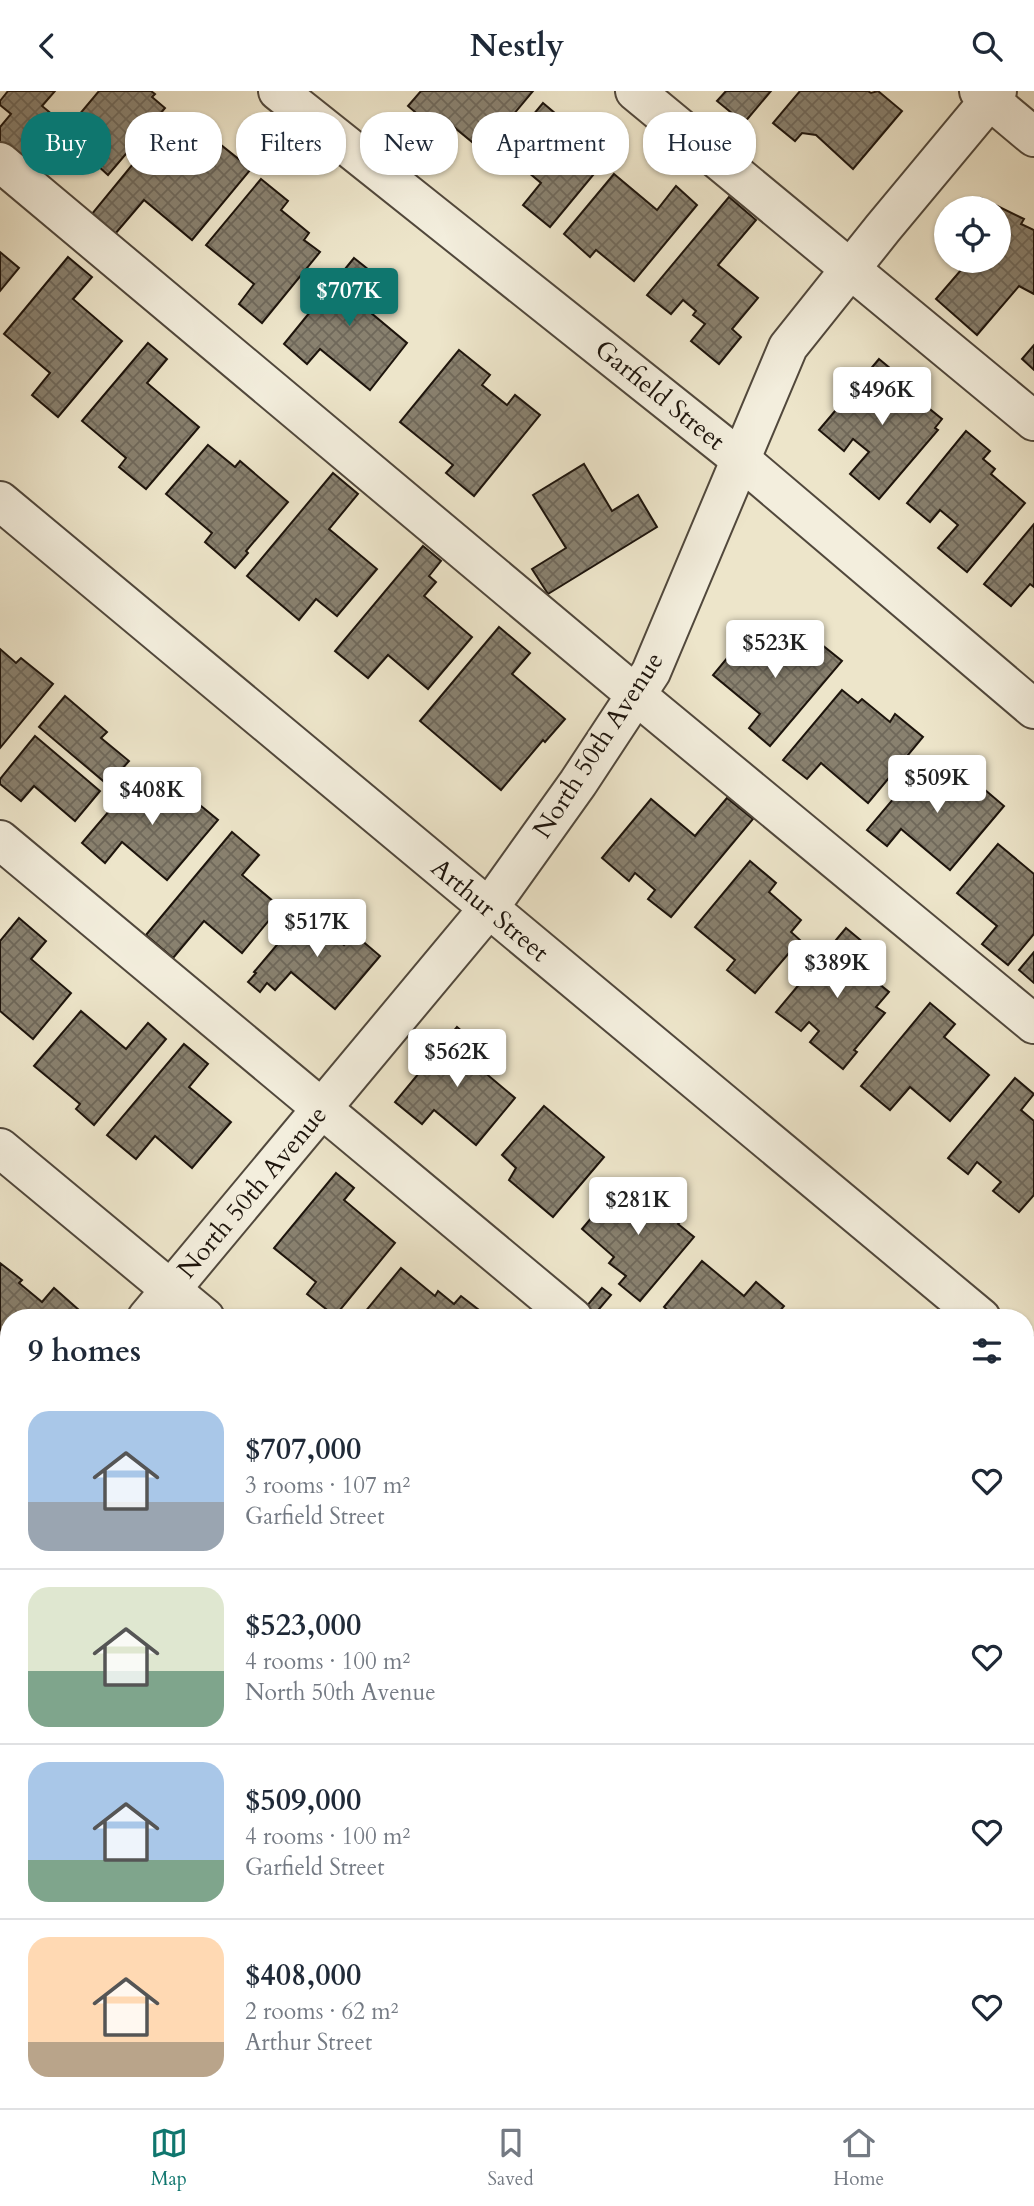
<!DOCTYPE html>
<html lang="en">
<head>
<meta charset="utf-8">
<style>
  :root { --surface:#fff; --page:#f2f2f3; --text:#1f2937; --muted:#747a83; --line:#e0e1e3; --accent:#0f766e }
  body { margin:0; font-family:Cardo,serif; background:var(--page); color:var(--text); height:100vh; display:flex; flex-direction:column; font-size:26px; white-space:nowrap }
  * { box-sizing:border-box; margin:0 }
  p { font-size:23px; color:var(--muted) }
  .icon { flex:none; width:38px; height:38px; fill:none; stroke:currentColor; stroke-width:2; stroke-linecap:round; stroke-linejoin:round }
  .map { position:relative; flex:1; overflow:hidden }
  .details { position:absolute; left:0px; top:1218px; width:1034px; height:800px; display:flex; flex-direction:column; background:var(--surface); border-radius:28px 28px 0 0; box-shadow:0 2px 5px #0004 }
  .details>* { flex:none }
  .banner { position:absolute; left:21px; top:21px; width:992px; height:63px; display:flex; gap:14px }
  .buttons { position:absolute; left:934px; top:105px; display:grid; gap:14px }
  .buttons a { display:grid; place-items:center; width:77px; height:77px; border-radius:50%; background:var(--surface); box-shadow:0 2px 5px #0004; font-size:35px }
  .price { position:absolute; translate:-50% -60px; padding:0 16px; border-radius:7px; background:#fff; color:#222; font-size:23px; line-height:46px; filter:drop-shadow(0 2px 4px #0008) }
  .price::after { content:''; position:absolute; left:50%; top:42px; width:21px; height:16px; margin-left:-10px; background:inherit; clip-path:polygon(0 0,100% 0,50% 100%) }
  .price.on { background:var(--accent); color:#fff }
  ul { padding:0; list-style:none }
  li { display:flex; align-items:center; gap:21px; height:175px; padding:0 28px }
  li+li { border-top:2px solid var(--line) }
  li span { display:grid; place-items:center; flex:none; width:196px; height:140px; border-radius:21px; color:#555 }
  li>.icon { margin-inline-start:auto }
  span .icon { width:84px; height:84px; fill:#fffc; stroke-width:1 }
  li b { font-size:30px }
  h2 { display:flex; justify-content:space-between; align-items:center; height:84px; padding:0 28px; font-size:30px }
  .chip { padding:0 24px; border-radius:28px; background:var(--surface); box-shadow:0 2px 5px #0004; font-size:24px; line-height:63px }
  .chip.on { background:var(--accent); color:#fff }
  header { display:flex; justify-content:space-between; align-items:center; height:91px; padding:0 28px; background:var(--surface); font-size:32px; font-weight:700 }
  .dock { display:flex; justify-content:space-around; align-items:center; height:98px; border-top:2px solid var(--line); background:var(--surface); font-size:19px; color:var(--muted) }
  .dock a { display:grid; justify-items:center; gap:4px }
  .dock .on { color:var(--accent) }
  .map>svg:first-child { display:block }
  .building { fill:url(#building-cross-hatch); stroke:#1d140c; stroke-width:2 }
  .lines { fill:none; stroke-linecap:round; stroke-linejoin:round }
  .minor-casing { stroke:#51483c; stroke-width:42 }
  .minor { stroke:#f3eedd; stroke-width:38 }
  .labels { text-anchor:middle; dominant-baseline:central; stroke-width:5; stroke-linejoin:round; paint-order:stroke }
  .street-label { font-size:26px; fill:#1d140c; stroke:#f3eedd }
</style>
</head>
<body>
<header><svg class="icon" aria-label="back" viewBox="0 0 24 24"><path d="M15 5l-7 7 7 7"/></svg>Nestly<svg class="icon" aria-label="search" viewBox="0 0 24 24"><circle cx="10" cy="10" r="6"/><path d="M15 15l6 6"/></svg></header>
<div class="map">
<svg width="1034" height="2017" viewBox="0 0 1034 2017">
  <defs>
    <pattern id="building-cross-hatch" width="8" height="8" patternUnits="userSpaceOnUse" patternTransform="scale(1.75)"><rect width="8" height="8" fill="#89816f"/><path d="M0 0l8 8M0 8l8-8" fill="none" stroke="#6f685a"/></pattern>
  </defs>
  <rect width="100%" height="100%" fill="#ede5ca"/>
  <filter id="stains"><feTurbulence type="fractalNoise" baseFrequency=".00286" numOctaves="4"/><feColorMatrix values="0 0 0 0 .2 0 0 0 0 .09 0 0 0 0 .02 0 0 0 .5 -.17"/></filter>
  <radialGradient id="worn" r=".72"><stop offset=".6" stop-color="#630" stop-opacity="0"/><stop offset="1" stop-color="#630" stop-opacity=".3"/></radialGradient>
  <g class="building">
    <path d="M8 0H55L42 15 60 30 21 77 0 59V36L11 23 0 14V10Z"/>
    <path d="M99 0H151L155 3 152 6 165 17 108 84 63 43Z"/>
    <path d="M421 0H533L483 60 444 28 436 39 408 15Z"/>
    <path d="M726 0H771L744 32 717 10Z"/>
    <path d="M800 0H868L871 2 878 0 902 20 853 78 816 44 802 42 795 50 773 32Z"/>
    <path d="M543 12 581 44 596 26 623 48 550 136 523 114 541 92 503 60Z"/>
    <path d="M165 34 182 47 186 42 213 64 221 54 251 78 192 149 144 109 115 143 91 124Z"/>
    <path d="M614 83 657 119 676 95 697 114 634 190 596 159 590 166 564 143Z"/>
    <path d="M261 88 288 110 281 119 309 142 304 149 320 161 262 232 239 213 254 193 206 154Z"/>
    <path d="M729 106 756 129 718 174 758 207 732 238 741 246 719 273 691 250 705 233 693 224 696 220 683 209 671 223 647 204Z"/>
    <path d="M981 107 1024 128 1021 133 1034 139V203L1019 195 977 244 936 208 968 171 965 170H999V117H976Z"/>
    <path d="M0 161 19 177 0 200Z"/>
    <path d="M68 166 92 186 73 208 122 250 58 326 32 304 50 282 4 243Z"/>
    <path d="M354 167 384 191 364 216 407 252 370 299 320 258 307 273 284 253Z"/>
    <path d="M148 252 167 268 147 292 199 336 146 398 119 376 126 367 82 330Z"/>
    <path d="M1034 254V279L1022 268Z"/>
    <path d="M459 259 490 284 482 294 507 314 515 304 540 324 474 405 446 382 453 374 400 331Z"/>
    <path d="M879 268 903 288 899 293 942 328 935 337 938 339 879 408 850 383 869 361 853 348 844 360 819 339Z"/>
    <path d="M966 340 990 360 983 368 995 378 991 383 1025 412 967 481 938 457 958 434 940 419 930 431 907 412Z"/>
    <path d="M208 354 235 376 240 370 288 411 246 460 248 462 235 477 205 451 212 442 166 403Z"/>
    <path d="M584 373 612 420 638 404 657 436 548 503 532 478 566 457 533 404Z"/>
    <path d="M333 382 358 403 329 438 377 478 337 525 316 508 299 529 247 485Z"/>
    <path d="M1034 433V496L1030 493 1011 515 984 493Z"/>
    <path d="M423 455 441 470 429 485 436 491 424 505 472 546 428 598 388 564 368 587 335 560Z"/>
    <path d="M499 536 530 562 512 583 565 628 545 651 543 649 501 699 420 630Z"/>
    <path d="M752 537 792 570 812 546 842 570 770 655 749 637 760 623 713 584Z"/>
    <path d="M0 558 16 572 21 567 53 593 0 657Z"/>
    <path d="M842 599 858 612 862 608 890 631 895 623 923 646 868 712 821 672 807 688 783 669Z"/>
    <path d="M65 605 107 641 101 647 129 670 108 694 39 636Z"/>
    <path d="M35 645 100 700 75 730 34 695 21 710 0 693V688Z"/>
    <path d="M927 668 969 703 978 693 1004 715 950 779 901 738 887 755 867 739Z"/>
    <path d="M143 680 184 714 190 706 218 729 167 789 122 751 105 772 82 752Z"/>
    <path d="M727 707 753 728 671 826 648 808 655 799 635 782 629 790 602 767 651 708 695 745Z"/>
    <path d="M232 741 259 764 242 784 280 816 242 862 204 830 173 867 146 844Z"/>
    <path d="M998 753 1034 783V843L1008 874 982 853 997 835 957 802Z"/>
    <path d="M750 770 776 792 769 801 801 829 791 841 800 849 755 902 727 879 735 869 695 836Z"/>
    <path d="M314 810 335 829 326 839 344 854 354 843 380 865 335 918 291 881 275 899 267 892 260 901 248 891 256 882 254 881Z"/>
    <path d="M19 827 46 850 31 868 71 902 33 948 0 920V850Z"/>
    <path d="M846 837 871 858 857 875 889 901 876 916 885 922 854 959 857 961 843 978 810 951 819 940 809 931 801 940 776 921Z"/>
    <path d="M1034 861V892L1019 879Z"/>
    <path d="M930 912 955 933 944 946 989 984 950 1030 910 996 890 1019 861 995Z"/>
    <path d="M81 920 126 958 148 932 166 948 94 1034 76 1018 80 1013 34 975Z"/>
    <path d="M457 936 488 962 477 975 515 1007 476 1054 434 1019 422 1033 395 1011Z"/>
    <path d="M184 953 208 973 189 996 231 1031 192 1077 155 1045 136 1068 107 1044Z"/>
    <path d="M1015 987 1034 1003 1021 1019 1034 1030V1104L1019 1121 993 1100 1001 1091 977 1071 968 1083 948 1067Z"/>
    <path d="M544 1015 604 1066 553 1126 509 1089 516 1077 502 1064Z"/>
    <path d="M336 1082 354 1097 344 1109 395 1152 335 1225 307 1203 316 1191 274 1157Z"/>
    <path d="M624 1088 639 1100 642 1096 682 1129 678 1133 694 1146 640 1210 619 1193 626 1185 609 1172 614 1166 582 1138Z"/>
    <path d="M702 1170 744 1205 756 1191 784 1215 774 1227H676L664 1216Z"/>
    <path d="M0 1172 22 1189 19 1192 42 1211 54 1197 80 1220 75 1227H9V1267L0 1259Z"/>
    <path d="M401 1177 435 1205 438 1200 454 1213 461 1205 479 1219 473 1227H360Z"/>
    <path d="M602 1197 611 1204 594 1224 585 1217Z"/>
    <path d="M1026 1429 1034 1436V1440L1026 1450Z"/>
    <path d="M9 1477V1541L0 1534V1487Z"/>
    <path d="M1034 1480V1529L1026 1539V1491Z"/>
    <path d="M1034 1798V1815L1026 1808Z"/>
    <path d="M9 1810V1900L0 1892V1821Z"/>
    <path d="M167 2009H237L230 2017H177Z"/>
    <path d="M270 2009H300L310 2017H263Z"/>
    <path d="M609 2009H686L695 2017H602Z"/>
    <path d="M918 2009H1008L1018 2017H917L914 2014Z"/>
  </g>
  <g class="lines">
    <defs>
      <g id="minor">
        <path d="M278 0 740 368 1034 618"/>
        <path d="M635 0 1034 330"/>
        <path d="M979 0 1034 46"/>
        <path d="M0 71 636 604 1034 933"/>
        <path d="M0 410 981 1227"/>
        <path d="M0 749 573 1227"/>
        <path d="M0 1057 205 1227"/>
        <path d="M147 1227 488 818 578 692 651 581 788 256 883 137 997 0"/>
        <path d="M1026 1264 1034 1271"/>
        <path d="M0 1355 9 1363"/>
        <path d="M0 1400 9 1390"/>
        <path d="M1026 1605 1034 1613"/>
        <path d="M0 1654 9 1662"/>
        <path d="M1026 1721 1034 1711"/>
        <path d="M1026 1903 1034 1910"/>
        <path d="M0 1955 9 1962"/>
        <path d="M65 2009 75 2017"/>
        <path d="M429 2009 439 2017"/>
        <path d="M788 2009 798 2017"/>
        <path d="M846 2017 849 2009"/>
      </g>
    </defs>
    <use href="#minor" class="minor-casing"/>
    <use href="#minor" class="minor"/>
  </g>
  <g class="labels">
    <g class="street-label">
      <text transform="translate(660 304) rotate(39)">Garfield Street</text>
      <text transform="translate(598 654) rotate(-57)">North 50th Avenue</text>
      <text transform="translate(490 819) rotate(40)">Arthur Street</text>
      <text transform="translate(252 1101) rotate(-50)">North 50th Avenue</text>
    </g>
  </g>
  <rect width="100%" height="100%" filter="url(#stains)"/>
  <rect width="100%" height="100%" fill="url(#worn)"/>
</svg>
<div class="buttons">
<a><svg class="icon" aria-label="locate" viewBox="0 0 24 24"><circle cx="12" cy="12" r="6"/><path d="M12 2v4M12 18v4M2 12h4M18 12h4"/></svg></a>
</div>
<b class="price on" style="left:349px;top:237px">$707K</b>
<b class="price" style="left:882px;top:336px">$496K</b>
<b class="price" style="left:775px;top:589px">$523K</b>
<b class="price" style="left:937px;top:724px">$509K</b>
<b class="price" style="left:152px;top:736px">$408K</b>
<b class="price" style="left:317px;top:868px">$517K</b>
<b class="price" style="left:837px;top:909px">$389K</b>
<b class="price" style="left:457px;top:998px">$562K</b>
<b class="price" style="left:638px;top:1146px">$281K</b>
<div class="banner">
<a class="chip on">Buy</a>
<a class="chip">Rent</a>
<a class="chip">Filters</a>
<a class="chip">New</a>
<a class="chip">Apartment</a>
<a class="chip">House</a>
</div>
<section class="details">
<h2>9 homes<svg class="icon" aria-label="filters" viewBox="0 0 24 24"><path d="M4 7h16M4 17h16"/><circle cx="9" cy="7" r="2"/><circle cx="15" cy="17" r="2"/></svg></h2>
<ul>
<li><span style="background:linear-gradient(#a9c7e8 65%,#9aa5b1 0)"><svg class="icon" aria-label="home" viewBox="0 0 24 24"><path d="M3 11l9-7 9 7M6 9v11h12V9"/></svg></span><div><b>$707,000</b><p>3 rooms · 107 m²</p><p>Garfield Street</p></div><svg class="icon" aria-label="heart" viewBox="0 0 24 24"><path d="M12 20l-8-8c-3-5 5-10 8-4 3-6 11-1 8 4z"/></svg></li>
<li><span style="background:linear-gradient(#dfe7d0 60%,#7fa58c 0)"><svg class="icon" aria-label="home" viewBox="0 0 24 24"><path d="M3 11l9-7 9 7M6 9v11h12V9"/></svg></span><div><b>$523,000</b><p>4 rooms · 100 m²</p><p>North 50th Avenue</p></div><svg class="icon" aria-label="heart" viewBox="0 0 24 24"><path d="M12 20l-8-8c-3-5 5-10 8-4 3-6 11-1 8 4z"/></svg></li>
<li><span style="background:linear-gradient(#a9c7e8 70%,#7fa58c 0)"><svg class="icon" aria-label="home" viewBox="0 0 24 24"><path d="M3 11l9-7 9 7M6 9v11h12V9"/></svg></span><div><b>$509,000</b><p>4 rooms · 100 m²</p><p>Garfield Street</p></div><svg class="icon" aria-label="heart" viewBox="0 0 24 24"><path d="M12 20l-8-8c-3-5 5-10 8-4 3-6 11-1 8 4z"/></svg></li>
<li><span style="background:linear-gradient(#ffd9b3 75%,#b9a48a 0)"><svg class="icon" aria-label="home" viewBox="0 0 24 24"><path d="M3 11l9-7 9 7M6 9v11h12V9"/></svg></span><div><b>$408,000</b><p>2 rooms · 62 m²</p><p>Arthur Street</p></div><svg class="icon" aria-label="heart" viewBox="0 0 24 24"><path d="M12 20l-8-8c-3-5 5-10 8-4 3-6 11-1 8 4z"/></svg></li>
</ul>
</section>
</div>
<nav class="dock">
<a class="on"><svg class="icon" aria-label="map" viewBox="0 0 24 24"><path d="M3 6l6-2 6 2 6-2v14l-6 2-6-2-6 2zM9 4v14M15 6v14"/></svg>Map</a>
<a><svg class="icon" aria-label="saved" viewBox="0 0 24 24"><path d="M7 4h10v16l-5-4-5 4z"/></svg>Saved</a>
<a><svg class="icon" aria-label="home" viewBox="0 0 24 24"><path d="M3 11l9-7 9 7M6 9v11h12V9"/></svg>Home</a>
</nav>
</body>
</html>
